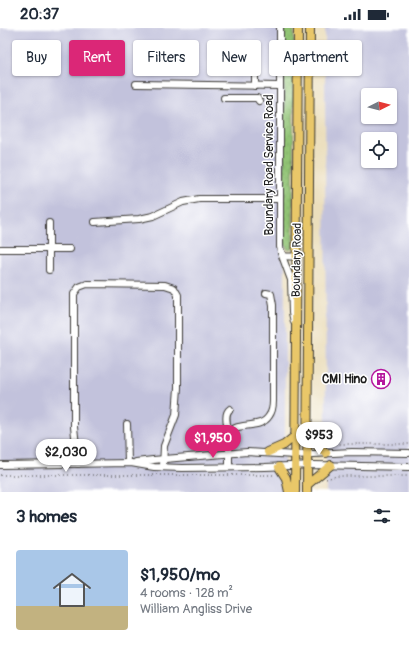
<!DOCTYPE html>
<html lang="en">
<head>
<meta charset="utf-8">
<style>
  :root { --surface:#fff; --page:#f6f6f7; --text:#1f2937; --muted:#747a83; --line:#e0e1e3; --accent:#db2777 }
  body { margin:0; font-family:Pangolin,sans-serif; background:var(--page); color:var(--text); height:100vh; display:flex; flex-direction:column; font-size:15px; white-space:nowrap }
  * { box-sizing:border-box; margin:0 }
  p { font-size:13px; color:var(--muted) }
  .icon { flex:none; width:22px; height:22px; fill:none; stroke:currentColor; stroke-width:2; stroke-linecap:round; stroke-linejoin:round }
  .map { position:relative; height:464px; overflow:hidden }
  .panel { display:flex; flex-direction:column; background:var(--surface); flex:1 }
  .panel>* { flex:none }
  .guide { position:absolute; left:12px; top:12px; width:385px; height:36px; display:flex; gap:8px }
  .needle { width:26px; rotate:84deg }
  .controls { position:absolute; left:361px; top:60px; display:grid; gap:8px }
  .controls a { display:grid; place-items:center; width:36px; height:36px; border-radius:4px; background:var(--surface); box-shadow:0 1px 3px #0004; font-size:20px }
  .price { position:absolute; translate:-50% -34px; padding:0 9px; border-radius:14px; background:#fff; color:#222; font-size:13px; line-height:26px; filter:drop-shadow(0 1px 2px #0008) }
  .price::after { content:''; position:absolute; left:50%; top:24px; width:12px; height:9px; margin-left:-6px; background:inherit; clip-path:polygon(0 0,100% 0,50% 100%) }
  .price.active { background:var(--accent); color:#fff }
  ul { padding:0; list-style:none }
  li { display:flex; align-items:center; gap:12px; height:100px; padding:0 16px }
  li+li { border-top:1px solid var(--line) }
  li span { display:grid; place-items:center; flex:none; width:112px; height:80px; border-radius:4px; color:#555 }
  li>.icon { margin-inline-start:auto }
  span .icon { width:48px; height:48px; fill:#fffc; stroke-width:1 }
  li b { font-size:17px }
  h2 { display:flex; justify-content:space-between; align-items:center; height:48px; padding:0 16px; font-size:17px }
  .chip { padding:0 14px; border-radius:4px; background:var(--surface); box-shadow:0 1px 3px #0004; font-size:14px; line-height:36px }
  .chip.active { background:var(--accent); color:#fff }
  .status { display:flex; justify-content:space-between; align-items:center; height:28px; padding:0 20px; background:var(--surface); direction:ltr }
  .status svg { height:11px; fill:currentColor }
  .map>svg:first-child { display:block }
  .industrial { fill:#c2c2dc; fill-rule:evenodd }
  .green { fill:url(#green-dots); stroke:#567048 }
  .lines { fill:none; stroke-linecap:round; stroke-linejoin:round }
  .minor-casing { stroke:#3b3934; stroke-width:8 }
  .major-casing { stroke:#3b3934; stroke-width:10 }
  .path { stroke:#3b3934; stroke-width:1; stroke-dasharray:1 3; stroke-linecap:butt }
  .minor { stroke:#fff; stroke-width:6 }
  .major { stroke:#e9c769; stroke-width:8 }
  .labels { text-anchor:middle; dominant-baseline:central; stroke-width:3; stroke-linejoin:round; paint-order:stroke }
  .street-label { font-size:12px; fill:#1c1c1c; stroke:#fff }
  .poi-label { font-size:12px; font-weight:bold; fill:#1c1c1c; stroke:#fff; text-anchor:end }
</style>
</head>
<body>
<div class="status"><b>20:37</b><svg viewBox="0 0 49 12"><path d="M0 12V9h3v3zM5 12V6h3v6zM10 12V3h3v9zM15 12V0h3v12zM26 1h20v11H26zM47 4h2v5h-2z"/></svg></div>
<div class="map">
<svg width="409" height="464" viewBox="0 0 409 464">
  <defs>
    <pattern id="green-dots" width="8" height="8" patternUnits="userSpaceOnUse"><rect width="8" height="8" fill="#91c475"/><path d="M2 2h.1M6 6h.1" fill="none" stroke="#7ca865" stroke-width="1.8" stroke-linecap="round"/></pattern>
  </defs>
  <rect width="100%" height="100%" fill="#fff"/>
  <filter id="ink" filterUnits="userSpaceOnUse"><feTurbulence type="fractalNoise" baseFrequency=".025" numOctaves="2"/><feDisplacementMap in="SourceGraphic" scale="8" xChannelSelector="R" yChannelSelector="G"/><feConvolveMatrix kernelMatrix="1 2 1 2 8 2 1 2 1" color-interpolation-filters="sRGB"/></filter>
  <filter id="wash" filterUnits="userSpaceOnUse"><feTurbulence type="fractalNoise" baseFrequency=".012" numOctaves="4" result="noise"/><feDisplacementMap in="SourceGraphic" scale="16" xChannelSelector="R" yChannelSelector="G"/><feGaussianBlur stdDeviation="0.9" result="paint"/><feColorMatrix in="noise" values="0 0 0 0 0 0 0 0 0 0 0 0 0 0 0 0 0 1.4 0 .05"/><feComposite in="paint" operator="in"/></filter>
  <g filter="url(#wash)">
    <rect width="100%" height="100%" fill="#ebdebc"/>
    <g class="industrial">
      <rect x="0" y="0" width="285" height="464"/>
      <path d="M325 0H409V464H326ZM368 67H390V89H368ZM368 111H390V133H368Z"/>
    </g>
    <path class="green" d="M284 0H294L293 220 288 222 284 214Z"/>
  </g>
  <g filter="url(#ink)">
    <g class="lines">
      <defs>
        <g id="minor">
          <path d="M280 0V219C282 230 286 229 296 228"/>
          <path d="M255 43V58"/>
          <path d="M136 56 280 58"/>
          <path d="M224 70H257L259 73"/>
          <path d="M95 194 139 191 153 188 183 174 199 171H280"/>
          <path d="M49 195V242"/>
          <path d="M0 221H70"/>
          <path d="M281 225 291 252 292 285 294 294"/>
          <path d="M127 396 128 435"/>
          <path d="M229 407C228 399 223 386 230 381"/>
          <path d="M136 434 153 432 247 424 295 427 352 424 409 425"/>
          <path d="M78 436 74 399V266L79 259 87 256 165 257 174 260 178 267V360L176 387 164 418 163 439"/>
          <path d="M0 437 131 435 154 439 182 440 265 439 314 437 409 439"/>
          <path d="M229 439V407C233 392 260 403 269 388 272 384 273 378 273 373V277L271 266 266 265"/>
        </g>
        <g id="major">
          <path d="M307 402 319 419 326 425"/>
          <path d="M268 424 284 417 295 408"/>
          <path d="M279 439 286 450 289 464"/>
          <path d="M307 457 331 437"/>
          <path d="M295 464 298 0"/>
          <path d="M307 464 310 0"/>
        </g>
      </defs>
      <use href="#minor" class="minor-casing"/>
      <use href="#major" class="major-casing"/>
      <g class="path">
        <path d="M324 413 337 416H409"/>
        <path d="M0 447H275"/>
        <path d="M326 451 337 448H409"/>
      </g>
      <use href="#minor" class="minor"/>
      <use href="#major" class="major"/>
    </g>
  </g>
  <defs>
    <symbol id="building-ring" viewBox="-11 -11 22 22"><circle r="9.5" fill="#fff" stroke="#b5179e" stroke-width="1.5"/><path d="M-4-6H4V6H1V3H-1V6H-4ZM-2.5-4.3h1.7v1.8h-1.7ZM.8-4.3h1.7v1.8H.8ZM-2.5-1h1.7V.8h-1.7ZM.8-1h1.7V.8H.8Z" fill="#b5179e"/></symbol>
  </defs>
  <g fill-rule="evenodd">
    <use href="#building-ring" x="370" y="340" width="22" height="22"/>
  </g>
  <g class="labels">
    <g class="street-label">
      <text transform="translate(269 137) rotate(-90)">Boundary Road Service Road</text>
      <text transform="translate(297 232) rotate(-89)">Boundary Road</text>
    </g>
    <g class="poi-label">
      <text x="367" y="351">CMI Hino</text>
    </g>
  </g>
</svg>
<div class="controls">
<a><svg class="needle" viewBox="-14 -14 28 28"><path d="M0-13l5 13h-10z" fill="#e53935"/><path d="M0 13l5-13h-10z" fill="#747a83"/></svg></a>
<a><svg class="icon" aria-label="locate" viewBox="0 0 24 24"><circle cx="12" cy="12" r="6"/><path d="M12 2v4M12 18v4M2 12h4M18 12h4"/></svg></a>
</div>
<b class="price" style="left:319px;top:428px">$953</b>
<b class="price active" style="left:213px;top:431px">$1,950</b>
<b class="price" style="left:66px;top:445px">$2,030</b>
<div class="guide">
<a class="chip">Buy</a>
<a class="chip active">Rent</a>
<a class="chip">Filters</a>
<a class="chip">New</a>
<a class="chip">Apartment</a>
</div>
</div>
<section class="panel">
<h2>3 homes<svg class="icon" aria-label="filters" viewBox="0 0 24 24"><path d="M4 7h16M4 17h16"/><circle cx="9" cy="7" r="2"/><circle cx="15" cy="17" r="2"/></svg></h2>
<ul>
<li><span style="background:linear-gradient(#a9c7e8 70%,#c2b280 0)"><svg class="icon" aria-label="home" viewBox="0 0 24 24"><path d="M3 11l9-7 9 7M6 9v11h12V9"/></svg></span><div><b>$1,950/mo</b><p>4 rooms · 128 m²</p><p>William Angliss Drive</p></div></li>
</ul>
</section>
</body>
</html>
